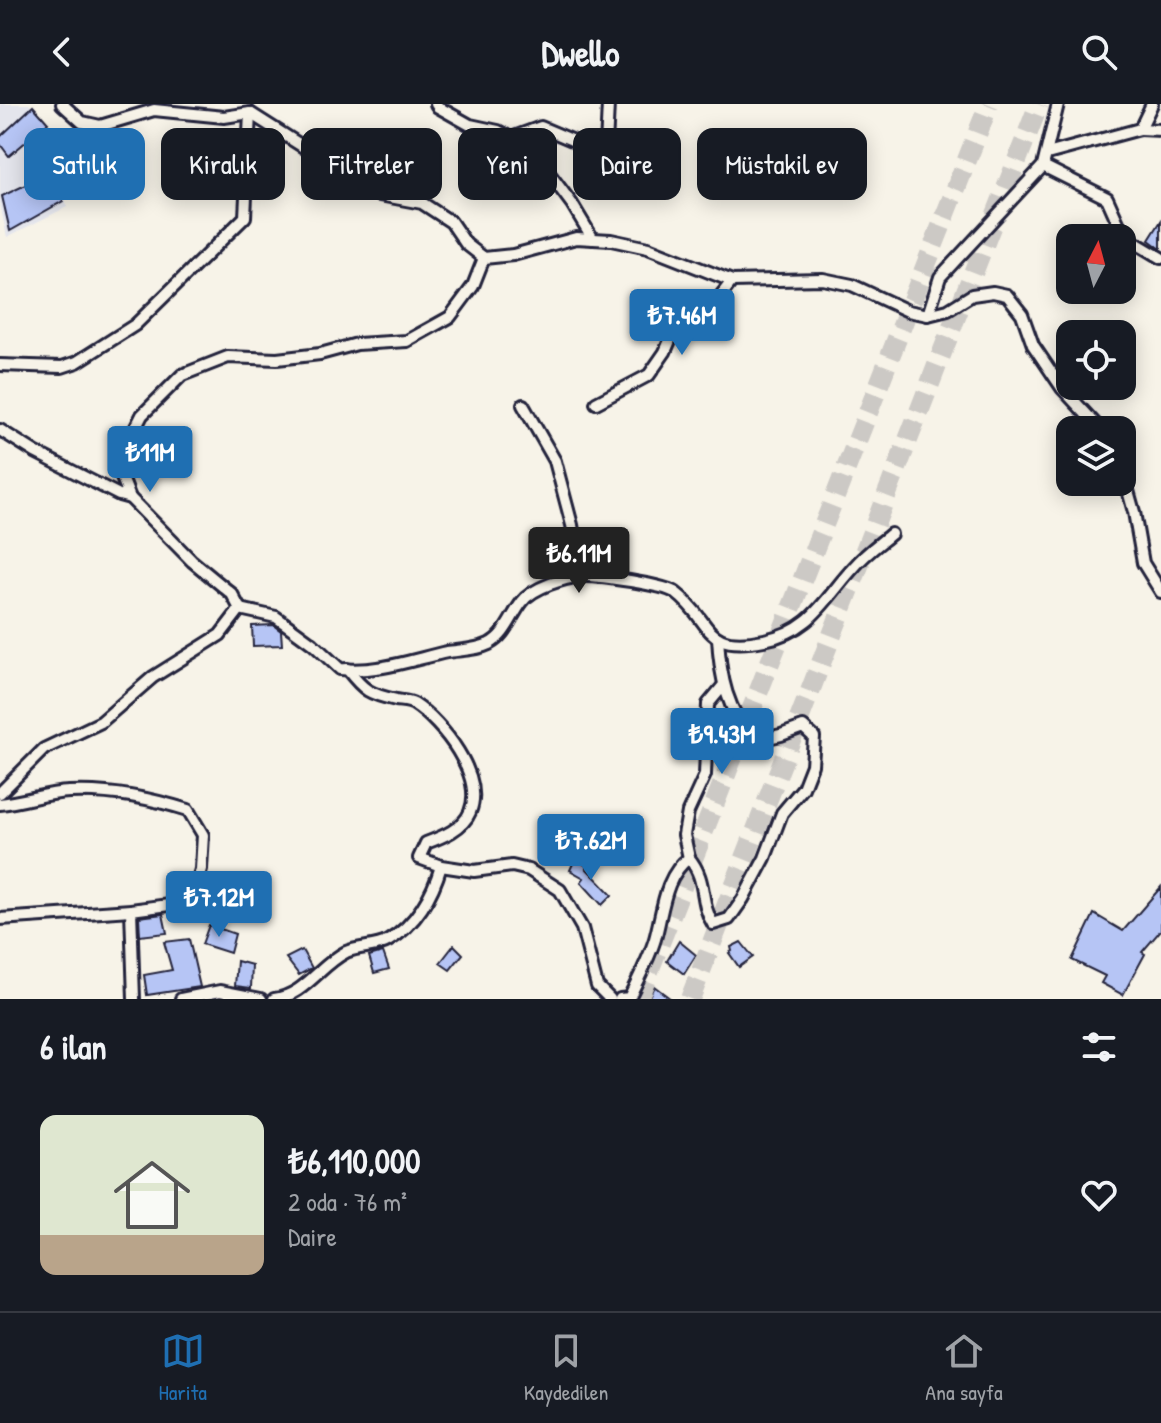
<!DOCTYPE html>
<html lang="tr">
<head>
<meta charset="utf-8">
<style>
  :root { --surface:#171b24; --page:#20242c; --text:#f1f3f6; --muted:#9ea1a6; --line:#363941; --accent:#1f6fb2 }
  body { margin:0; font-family:"Patrick Hand",sans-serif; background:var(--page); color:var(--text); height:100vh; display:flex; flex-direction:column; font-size:30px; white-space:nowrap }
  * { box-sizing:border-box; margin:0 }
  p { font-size:26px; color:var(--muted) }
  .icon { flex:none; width:44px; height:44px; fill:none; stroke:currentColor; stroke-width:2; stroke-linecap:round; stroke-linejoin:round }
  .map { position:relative; height:895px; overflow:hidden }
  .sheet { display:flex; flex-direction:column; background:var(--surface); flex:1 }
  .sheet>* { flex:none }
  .banner { position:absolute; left:24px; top:24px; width:1114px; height:72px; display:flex; gap:16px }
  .needle { width:52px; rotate:6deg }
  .controls { position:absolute; left:1056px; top:120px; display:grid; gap:16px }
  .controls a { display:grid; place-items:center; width:80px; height:80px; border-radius:16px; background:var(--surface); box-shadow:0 4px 20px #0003; font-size:40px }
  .price { position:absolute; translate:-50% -68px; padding:0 18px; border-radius:8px; background:var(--accent); color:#fff; font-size:26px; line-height:52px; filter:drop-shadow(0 2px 4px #0008) }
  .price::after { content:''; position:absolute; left:50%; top:48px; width:24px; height:18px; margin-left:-12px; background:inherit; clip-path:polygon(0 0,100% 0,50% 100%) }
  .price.selected { background:#222; color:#fff }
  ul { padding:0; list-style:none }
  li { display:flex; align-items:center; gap:24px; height:200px; padding:0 40px }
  li span { display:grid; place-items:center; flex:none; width:224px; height:160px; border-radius:16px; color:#555 }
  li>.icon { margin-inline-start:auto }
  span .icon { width:96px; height:96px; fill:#fffc; stroke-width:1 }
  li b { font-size:34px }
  h2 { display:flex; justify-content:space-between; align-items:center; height:96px; padding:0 40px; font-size:34px }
  .pill { padding:0 28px; border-radius:16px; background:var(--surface); box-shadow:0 4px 20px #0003; font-size:28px; line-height:72px }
  .pill.selected { background:var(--accent); color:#fff }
  header { display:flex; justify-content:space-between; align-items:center; height:104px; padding:0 40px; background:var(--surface); font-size:36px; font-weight:700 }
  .dock { display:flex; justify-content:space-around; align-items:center; height:112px; border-top:2px solid var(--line); background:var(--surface); font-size:22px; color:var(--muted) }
  .dock a { display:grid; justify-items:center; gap:4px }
  .dock .selected { color:var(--accent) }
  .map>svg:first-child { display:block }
  .built { fill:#e4e5ec }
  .building { fill:#b6c5f5; stroke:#22223b; stroke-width:2 }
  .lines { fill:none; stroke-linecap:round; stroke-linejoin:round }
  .highway-tunnel { stroke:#ccc9c5; stroke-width:20; stroke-dasharray:20 10; stroke-linecap:butt }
  .street-casing { stroke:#22223b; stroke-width:16 }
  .street { stroke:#f7f3e8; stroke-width:10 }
</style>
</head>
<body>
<header><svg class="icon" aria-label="back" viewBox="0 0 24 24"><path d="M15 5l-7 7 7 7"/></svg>Dwello<svg class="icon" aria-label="search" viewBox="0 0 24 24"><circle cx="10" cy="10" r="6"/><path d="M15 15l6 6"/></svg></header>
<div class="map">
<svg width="1161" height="895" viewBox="0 0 1161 895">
  <rect width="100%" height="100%" fill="#f7f3e8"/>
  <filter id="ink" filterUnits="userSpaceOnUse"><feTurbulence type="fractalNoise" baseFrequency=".0125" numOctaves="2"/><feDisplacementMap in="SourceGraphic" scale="16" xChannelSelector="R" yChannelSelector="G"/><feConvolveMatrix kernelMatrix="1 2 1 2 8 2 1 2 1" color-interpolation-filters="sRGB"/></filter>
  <g filter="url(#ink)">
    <path class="built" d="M0 0H29L51 23 67 103 7 133 0 100Z"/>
    <g class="building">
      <path d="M33 2 48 19 9 52 0 40V33Z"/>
      <path d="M53 68 63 97 10 127 2 92Z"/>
      <path d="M1161 117V145L1149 136Z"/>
      <path d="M273 521 281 527 282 541 253 542 252 522Z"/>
      <path d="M575 755 587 762 586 764 612 791 602 801 581 778 584 774 570 766Z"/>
      <path d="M1161 783V826L1142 848 1145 850 1123 891 1101 879 1105 872 1072 856 1094 810 1123 827Z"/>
      <path d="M163 810 167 829 140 832 139 813Z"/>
      <path d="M209 821 235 830 230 849 202 840Z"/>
      <path d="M189 835 200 883 147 891 144 871 172 866 164 838Z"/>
      <path d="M679 837 696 851 684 870 667 857Z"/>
      <path d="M741 838 753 853 739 863 729 849 732 847 731 843Z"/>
      <path d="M454 841 463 850 450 866 440 859Z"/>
      <path d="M302 846 312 864 299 871 286 854Z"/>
      <path d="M383 848 389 865 374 869 369 852Z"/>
      <path d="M237 857 252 861 251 884 235 882Z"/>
      <path d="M654 882 671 895H648Z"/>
    </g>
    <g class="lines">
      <g class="highway-tunnel">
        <path d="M638 895 989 0"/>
        <path d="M690 895 1039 0"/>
      </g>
      <defs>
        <g id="street">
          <path d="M62 0 82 18 100 22 154 6 224 13 250 9 379 91 422 99 451 118 466 140 484 154 513 151 576 134 611 136 648 144 732 177 823 175 852 181 908 207 928 211 948 206 972 191 993 188 1007 191 1022 210 1033 241 1062 284 1101 326"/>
          <path d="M436 0 438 3 470 21 498 27 531 45 572 100 593 135"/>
          <path d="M1140 25 1161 26"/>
          <path d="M511 34 541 23 593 45 606 43 608 0"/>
          <path d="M1047 50 1140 25 1152 0"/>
          <path d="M1043 62 1107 94 1124 132 1161 154"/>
          <path d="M928 211 940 173 1043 62 1058 0"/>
          <path d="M0 261 62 263 77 258 135 221 245 113 250 9"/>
          <path d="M596 299 649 271 665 248 677 220 716 198 732 177"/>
          <path d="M523 301 555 357 572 421 581 472"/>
          <path d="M0 326 35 348 119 391 130 394"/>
          <path d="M1122 365 1134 408 1143 459 1161 488"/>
          <path d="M240 505 276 513 313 540 340 565C377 569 411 556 447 548 460 546 477 546 489 540 506 531 511 512 522 498 533 483 565 474 582 472 597 471 666 481 676 489 714 518 701 548 764 536 812 527 825 494 855 462 865 450 879 440 891 430"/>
          <path d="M347 565C364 587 369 590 396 596 402 597 409 597 414 600 442 618 485 672 470 708 463 725 442 733 426 739L419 754 441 762 474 767 512 762 529 766 560 786 582 824 597 882 610 895"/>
          <path d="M0 689 44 645 101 618 153 573 220 531 240 505 232 490 192 457 130 394 117 361 142 311 182 271 228 253 277 255 320 250 357 240 407 237 450 213 473 182 484 154"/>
          <path d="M0 700C23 698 46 689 69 688 108 686 150 694 188 706L203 731 201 765 192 798"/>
          <path d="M689 754 684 731 688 708 705 671 708 600 723 582"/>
          <path d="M131 806 134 895"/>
          <path d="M0 815 131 806 192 798 219 809"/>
          <path d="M181 895 220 887 261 895"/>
          <path d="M274 895C304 892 320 861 346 848 359 842 376 844 388 837 416 821 433 790 441 762"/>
          <path d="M620 895 629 894C638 875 649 855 655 835 663 807 664 772 689 754 708 777 699 798 713 820L729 815 743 795 765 754 782 709 803 684 812 661 814 633 803 623 781 631 754 637C727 607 720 573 718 534"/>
        </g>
      </defs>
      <use href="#street" class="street-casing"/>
      <use href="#street" class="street"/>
    </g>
  </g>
</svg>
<div class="controls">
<a><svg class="needle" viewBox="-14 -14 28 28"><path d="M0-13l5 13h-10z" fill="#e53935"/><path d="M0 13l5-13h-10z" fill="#9ea1a6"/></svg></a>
<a><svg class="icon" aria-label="locate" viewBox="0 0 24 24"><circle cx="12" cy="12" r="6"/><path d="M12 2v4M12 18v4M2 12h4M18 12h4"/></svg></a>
<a><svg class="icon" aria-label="layers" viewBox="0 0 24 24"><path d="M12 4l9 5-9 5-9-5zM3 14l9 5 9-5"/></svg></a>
</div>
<b class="price" style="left:682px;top:253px">₺7.46M</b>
<b class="price" style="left:150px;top:390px">₺11M</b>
<b class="price selected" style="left:579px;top:491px">₺6.11M</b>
<b class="price" style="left:722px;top:672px">₺9.43M</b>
<b class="price" style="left:591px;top:778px">₺7.62M</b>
<b class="price" style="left:219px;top:835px">₺7.12M</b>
<div class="banner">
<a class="pill selected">Satılık</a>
<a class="pill">Kiralık</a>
<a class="pill">Filtreler</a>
<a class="pill">Yeni</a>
<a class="pill">Daire</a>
<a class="pill">Müstakil ev</a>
</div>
</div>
<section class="sheet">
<h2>6 ilan<svg class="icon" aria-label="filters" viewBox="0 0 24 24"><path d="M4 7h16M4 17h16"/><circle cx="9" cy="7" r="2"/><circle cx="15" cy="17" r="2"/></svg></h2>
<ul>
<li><span style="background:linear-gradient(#dfe7d0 75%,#b9a48a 0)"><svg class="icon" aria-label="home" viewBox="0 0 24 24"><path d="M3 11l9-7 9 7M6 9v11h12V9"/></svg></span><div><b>₺6,110,000</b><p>2 oda · 76 m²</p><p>Daire</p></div><svg class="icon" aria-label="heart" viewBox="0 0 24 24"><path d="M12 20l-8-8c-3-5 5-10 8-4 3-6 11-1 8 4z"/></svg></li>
</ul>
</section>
<nav class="dock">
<a class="selected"><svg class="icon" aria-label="map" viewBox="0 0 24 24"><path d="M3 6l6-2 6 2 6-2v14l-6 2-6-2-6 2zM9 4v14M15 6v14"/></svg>Harita</a>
<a><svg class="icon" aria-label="saved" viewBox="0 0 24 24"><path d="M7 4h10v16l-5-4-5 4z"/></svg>Kaydedilen</a>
<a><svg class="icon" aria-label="home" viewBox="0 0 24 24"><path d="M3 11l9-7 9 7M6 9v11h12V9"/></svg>Ana sayfa</a>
</nav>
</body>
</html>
